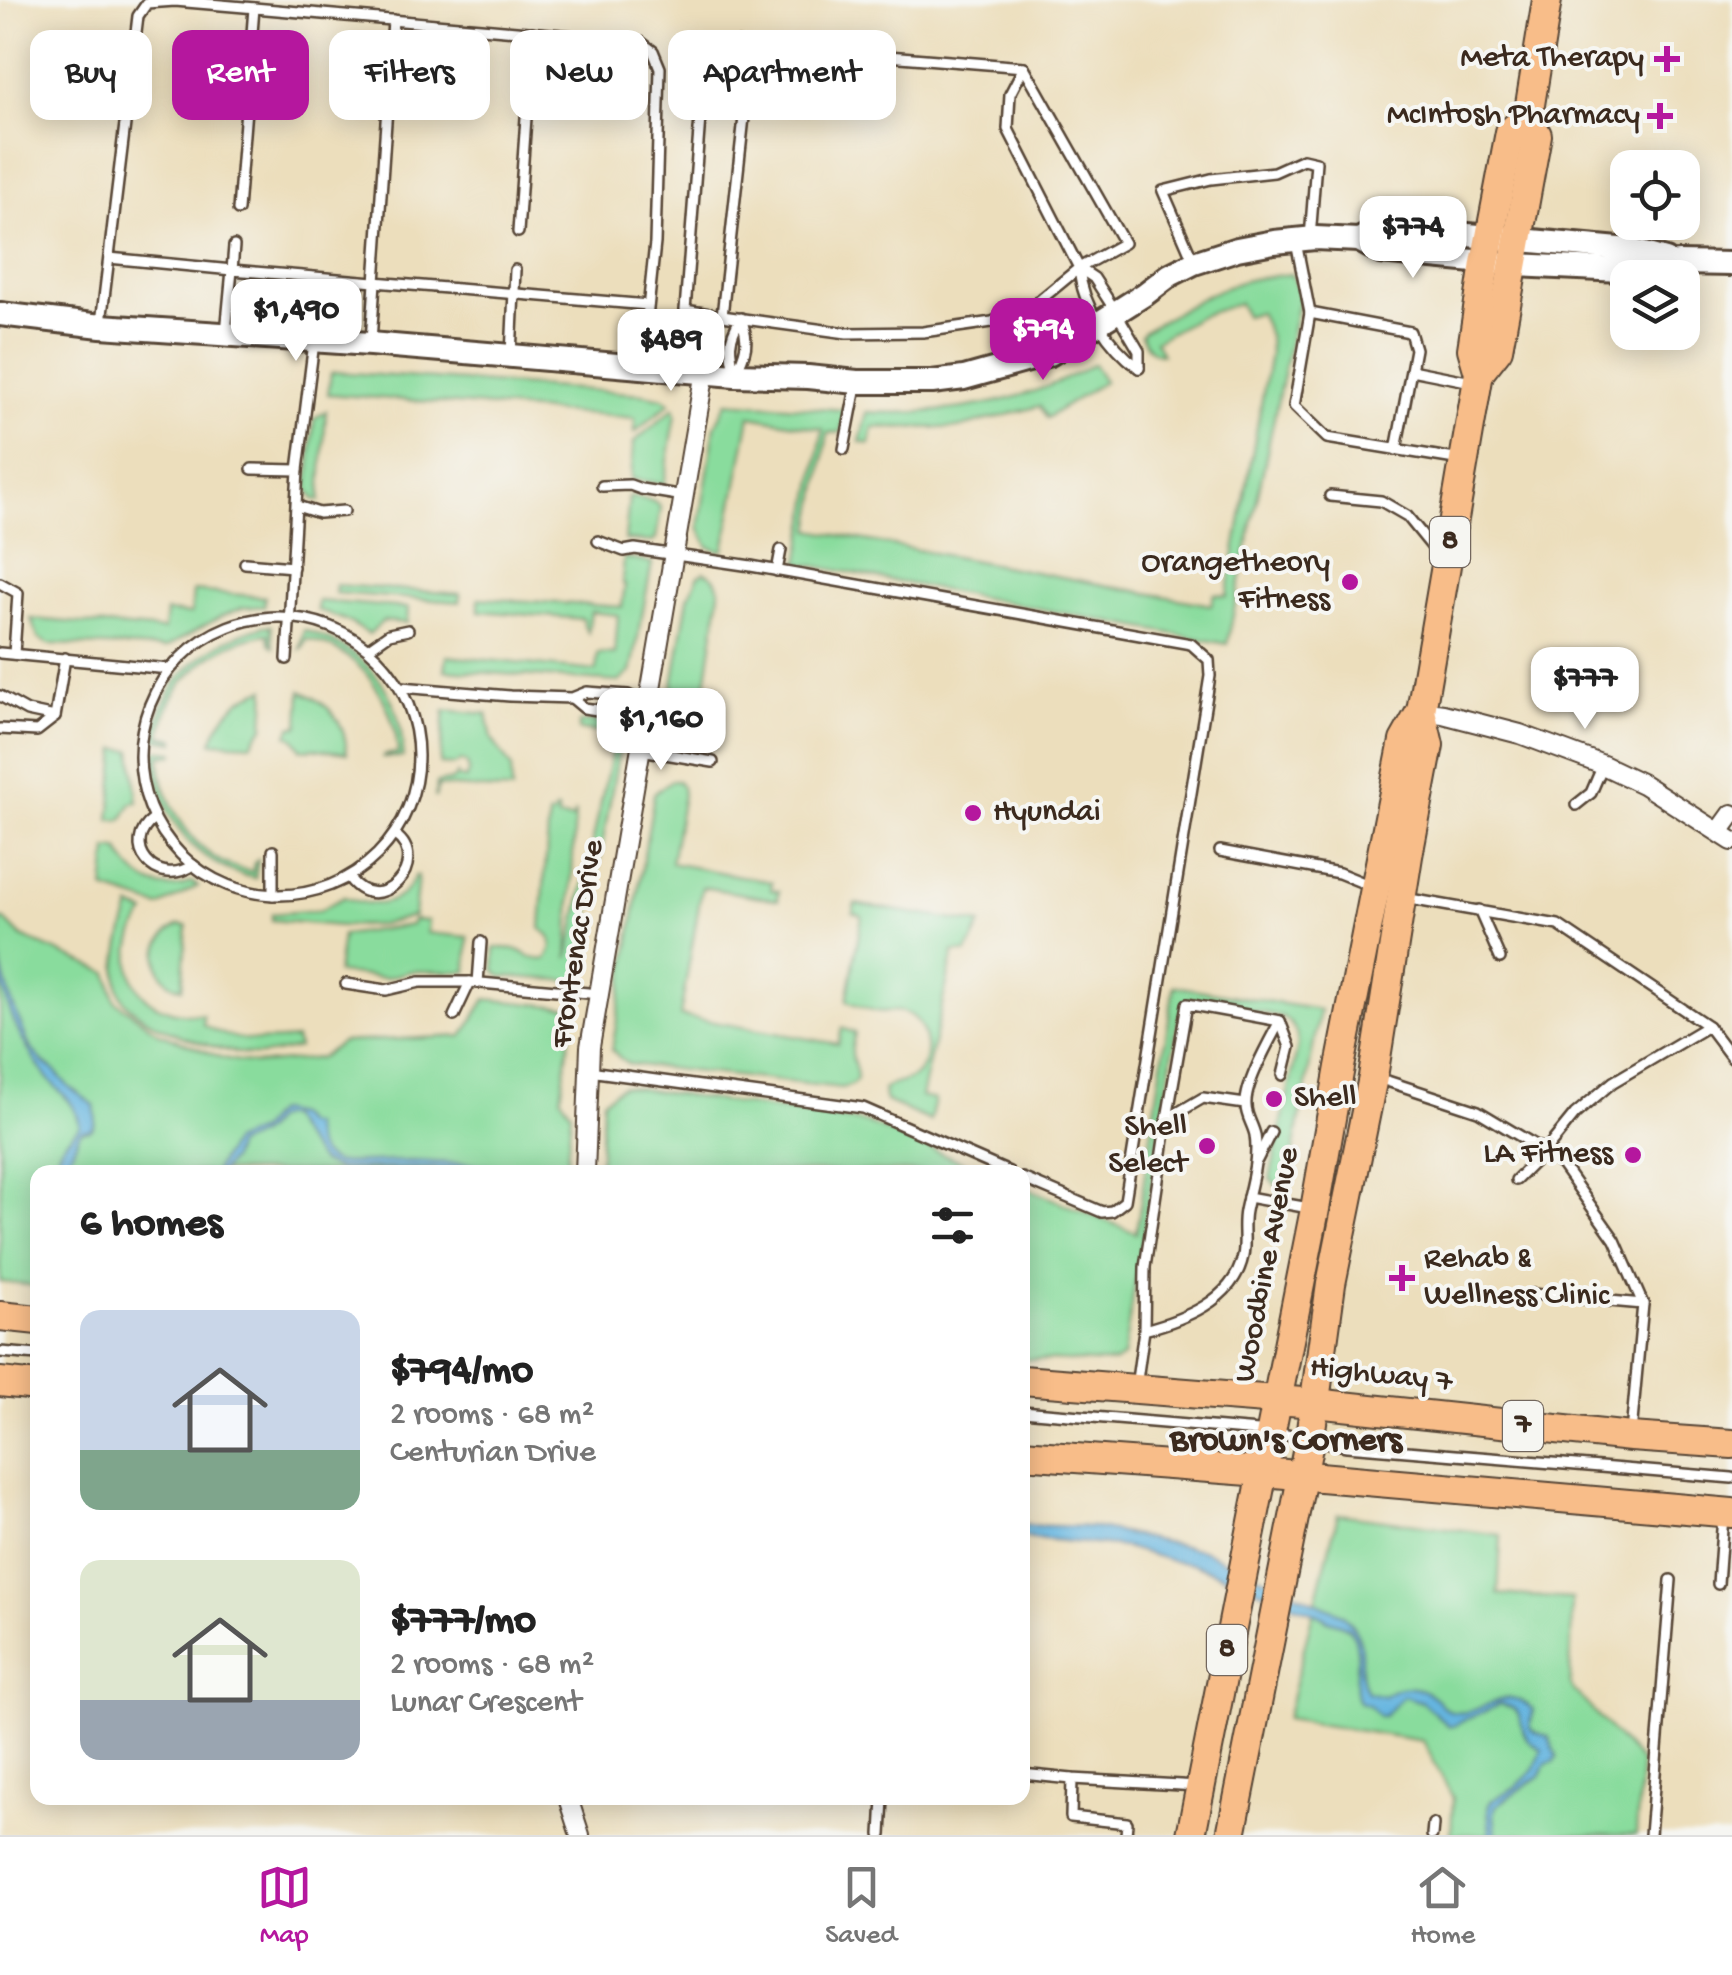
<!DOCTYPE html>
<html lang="en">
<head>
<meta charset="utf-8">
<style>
  :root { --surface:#fff; --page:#f2f2f2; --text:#222; --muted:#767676; --line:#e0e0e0; --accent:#b5179e }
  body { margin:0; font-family:"Gochi Hand",sans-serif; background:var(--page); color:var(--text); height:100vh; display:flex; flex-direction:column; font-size:38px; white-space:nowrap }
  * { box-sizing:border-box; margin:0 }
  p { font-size:32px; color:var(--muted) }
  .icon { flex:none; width:55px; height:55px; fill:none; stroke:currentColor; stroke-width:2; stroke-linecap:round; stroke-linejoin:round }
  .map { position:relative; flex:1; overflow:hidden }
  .panel { position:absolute; left:30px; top:1165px; width:1000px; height:640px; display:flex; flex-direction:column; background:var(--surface); border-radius:20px; box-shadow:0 5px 25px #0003 }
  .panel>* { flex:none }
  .top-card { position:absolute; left:30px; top:30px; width:1000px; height:90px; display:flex; gap:20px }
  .controls { position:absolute; left:1610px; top:150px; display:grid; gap:20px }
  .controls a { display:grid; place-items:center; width:90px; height:90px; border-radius:20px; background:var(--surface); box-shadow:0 5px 25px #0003; font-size:50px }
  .price { position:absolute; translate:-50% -85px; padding:0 22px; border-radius:20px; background:#fff; color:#222; font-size:32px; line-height:65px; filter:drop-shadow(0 2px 5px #0008) }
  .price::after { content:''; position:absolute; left:50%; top:60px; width:30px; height:22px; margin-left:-15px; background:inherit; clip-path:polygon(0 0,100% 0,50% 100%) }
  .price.selected { background:var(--accent); color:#fff }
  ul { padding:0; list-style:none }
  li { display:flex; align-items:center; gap:30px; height:250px; padding:0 50px }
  li span { display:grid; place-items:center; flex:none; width:280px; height:200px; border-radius:20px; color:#555 }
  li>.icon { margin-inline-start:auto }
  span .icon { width:120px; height:120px; fill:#fffc; stroke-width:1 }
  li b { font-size:42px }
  h2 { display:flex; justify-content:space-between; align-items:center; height:120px; padding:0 50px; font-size:42px }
  .tag { padding:0 35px; border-radius:20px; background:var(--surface); box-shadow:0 5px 25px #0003; font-size:35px; line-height:90px }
  .tag.selected { background:var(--accent); color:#fff }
  .dock { display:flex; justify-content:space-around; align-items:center; height:140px; border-top:2px solid var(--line); background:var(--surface); font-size:28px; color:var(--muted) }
  .dock a { display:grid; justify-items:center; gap:5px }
  .dock .selected { color:var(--accent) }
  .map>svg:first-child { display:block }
  .green { fill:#89dc9d; stroke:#62835e; stroke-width:2.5 }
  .water { fill:#65b5e0; stroke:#50707f; stroke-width:2.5 }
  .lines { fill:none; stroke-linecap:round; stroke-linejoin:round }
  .service-casing { stroke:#564536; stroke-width:14 }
  .minor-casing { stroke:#564536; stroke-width:22 }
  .tertiary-casing { stroke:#564536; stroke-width:28 }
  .primary-casing { stroke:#564536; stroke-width:32 }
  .service { stroke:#fff; stroke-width:9 }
  .minor { stroke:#fff; stroke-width:18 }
  .tertiary { stroke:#fff; stroke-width:22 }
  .primary { stroke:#f8bd89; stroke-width:28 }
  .poi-dot { fill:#b5179e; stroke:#f6f6f2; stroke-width:4 }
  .labels { text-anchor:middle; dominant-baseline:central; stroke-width:8; stroke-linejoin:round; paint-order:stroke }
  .shield { fill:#f6f6f2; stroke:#73675e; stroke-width:2.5 }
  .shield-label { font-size:30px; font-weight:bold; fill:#3b2a1e }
  .poi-label { font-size:32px; fill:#3b2a1e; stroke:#f6f6f2; text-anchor:end }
  .street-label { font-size:32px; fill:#3b2a1e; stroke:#f6f6f2 }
  .neighbourhood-label { font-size:35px; font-weight:bold; fill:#3b2a1e; stroke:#f6f6f2 }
</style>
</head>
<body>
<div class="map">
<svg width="1732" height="1835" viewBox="0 0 1732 1835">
  <rect width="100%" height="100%" fill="#f6f6f2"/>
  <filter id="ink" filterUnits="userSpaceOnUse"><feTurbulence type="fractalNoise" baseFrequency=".01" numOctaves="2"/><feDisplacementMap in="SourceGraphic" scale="20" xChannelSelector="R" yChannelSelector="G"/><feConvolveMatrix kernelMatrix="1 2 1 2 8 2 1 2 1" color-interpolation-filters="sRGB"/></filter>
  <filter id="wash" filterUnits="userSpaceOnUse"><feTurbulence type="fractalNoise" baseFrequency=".0048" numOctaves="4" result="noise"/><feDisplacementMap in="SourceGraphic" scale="40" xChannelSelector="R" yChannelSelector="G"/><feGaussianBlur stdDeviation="2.25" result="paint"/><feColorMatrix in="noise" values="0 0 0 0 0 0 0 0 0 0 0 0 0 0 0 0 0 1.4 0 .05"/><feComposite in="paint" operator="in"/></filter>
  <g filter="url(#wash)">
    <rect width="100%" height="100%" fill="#ecdebc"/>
    <g class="green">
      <path d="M1291 274 1300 293 1227 644 799 563 823 429 750 416 724 550 720 551 709 547 699 528 715 426 727 402 845 410 841 432 828 433 811 530 1211 605 1214 594 1227 596 1270 354 1269 335 1259 312 1245 316 1239 303 1200 316 1155 341 1162 354C1150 354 1146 345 1141 335L1144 331C1175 313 1208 291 1244 281 1259 277 1275 276 1291 274Z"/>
      <path d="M1093 364 1104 381 1047 418 1040 406 958 428 873 427 870 444 860 442 867 412C943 416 1027 404 1093 364Z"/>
      <path d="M336 372 644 394 663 398 670 403 635 432V418L328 394 331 373Z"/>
      <path d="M674 408 676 414 664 484 631 479 634 442Z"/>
      <path d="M326 411 320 501 314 499 308 489 314 419Z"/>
      <path d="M629 497C640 499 654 498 661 508L656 539 653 542 625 540Z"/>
      <path d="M624 558 652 563 633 664 631 672 619 682 445 670 447 656 596 671 598 653 615 654 618 615 591 612 588 632 584 626 583 619 479 611V598L622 607 625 585 622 583Z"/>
      <path d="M704 572C715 575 717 582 720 592L698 738 693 747 686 750 675 741 666 725 688 598 698 577Z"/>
      <path d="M336 585 460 594V602L335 593Z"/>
      <path d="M193 591 265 597 264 606 242 608 222 616 165 648 48 644 38 638 31 619 164 630 166 612 191 614Z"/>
      <path d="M318 601 408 608 407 623 383 621 369 634 345 620 317 610Z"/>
      <path d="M264 626H271L273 647 269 643 268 634C217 640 166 682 161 736L175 739V742L154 739C163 677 206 643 264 626Z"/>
      <path d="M304 630C366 649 403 692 403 757H383L384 755 398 753C394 700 361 649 306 639L303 647 300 649Z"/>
      <path d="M266 689 264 728 260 731 251 744 212 742C221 716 237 696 266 689Z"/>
      <path d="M301 691C330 704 345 721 347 753L311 748 310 750 301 749 295 739 288 735 291 727 299 726Z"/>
      <path d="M445 710 487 714 492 739 511 767 512 791 438 786 435 798 437 783 453 780 457 774 459 778 466 779 469 770 467 764 461 761 455 765 440 764Z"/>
      <path d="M595 721 616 729 621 739 579 977 574 981 500 976 494 969 495 948C503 948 512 947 518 950 530 955 532 961 546 959 555 948 554 936 541 929L549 815H554L555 810H558V818L573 819 575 812 568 958 613 745 600 732 579 730V723Z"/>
      <path d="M117 749 132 750 138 802 132 803 122 820H110Z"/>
      <path d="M155 750 174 752 173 755 160 756C159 794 188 844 222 862 231 867 242 869 252 872L254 863 258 860 255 878C193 866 153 811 155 750Z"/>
      <path d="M670 781H678L682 787 683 795 671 863 772 882 771 890 779 891 778 900 702 887 680 1016 838 1044 842 1028 855 1033C854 1040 851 1046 852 1052 852 1071 869 1082 841 1088L629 1064 620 1058 612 1050 654 794Z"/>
      <path d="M108 849 119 850C132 878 162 897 191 882L198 886 159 907 104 889Z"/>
      <path d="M415 876H418L414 916 380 925 340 926 272 920V914L320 910 344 897C373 909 402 907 415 876Z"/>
      <path d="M855 904 981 924 967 953 954 952 921 1097 935 1100 930 1121 886 1101 883 1090C893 1081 908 1084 917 1074 925 1066 927 1055 926 1045 923 1024 914 1010 892 1011 884 1011 884 1013 876 1011 866 1009 856 1004 847 1001L862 916 853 913Z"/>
      <path d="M131 907 146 913C120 947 123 998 171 1011 181 1014 193 1014 203 1015V1025C235 1043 261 1042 296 1039L298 1048C283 1051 266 1057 251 1055 220 1052 140 1026 123 999 109 977 124 930 131 907Z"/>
      <path d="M0 919 5 920 22 937 108 973 115 1001 159 1033 223 1058 255 1064 320 1058 342 1042 463 1036 486 999 574 1008 561 1097 571 1112 566 1172H38L37 1286 0 1282Z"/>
      <path d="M413 920 428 921 427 933 468 937 467 972 412 971 385 978 337 973 342 935 411 925Z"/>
      <path d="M180 925 187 926 182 988C149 981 151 936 180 925Z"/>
      <path d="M1174 986 1320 1010 1289 1178 1278 1187 1270 1179 1298 1045C1297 1032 1294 1025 1283 1017L1192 998 1187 1000 1179 1015 1123 1357 1114 1363 1023 1359V1187L1136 1233Z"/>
      <path d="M622 1086 867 1123 987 1172H599L603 1100Z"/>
      <path d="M1338 1514 1501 1535 1498 1594 1572 1599 1570 1686 1641 1763 1636 1835H1451L1453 1798 1423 1741 1286 1719Z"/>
    </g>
    <g class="water">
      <path d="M0 959 11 1000 30 1047 44 1063 53 1069 69 1087 94 1105C95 1112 99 1126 90 1130 87 1131 83 1130 80 1132L70 1156 71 1172H58C55 1145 63 1145 80 1126 74 1097 61 1096 45 1075 21 1043 0 1000 0 959Z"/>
      <path d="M278 1111 295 1115 305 1125H311C315 1144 315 1153 335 1163L412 1161 523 1167 538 1164 576 1172H509L482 1168 337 1169 321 1162 302 1139 288 1117C271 1115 272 1125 260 1134 253 1139 245 1141 236 1145L231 1159 221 1172H214L232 1142 258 1131 273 1114Z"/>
      <path d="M1022 1525 1093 1527 1202 1550 1342 1614C1376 1646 1351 1663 1367 1692L1384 1696C1397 1684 1420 1685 1434 1697 1441 1702 1443 1710 1452 1712 1485 1718 1503 1680 1533 1710L1530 1728 1533 1731 1549 1737 1557 1757 1554 1762 1546 1764 1540 1776 1496 1806 1494 1813 1496 1835H1490L1488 1807 1491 1801 1515 1788 1534 1770 1542 1750C1541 1749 1529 1741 1528 1740 1515 1722 1529 1709 1499 1704 1486 1713 1482 1712 1471 1717 1462 1720 1459 1725 1450 1727L1422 1702 1403 1696 1384 1716H1379L1369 1705 1359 1702C1349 1683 1365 1646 1350 1630 1342 1621 1330 1624 1322 1616L1194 1564 1172 1561 1125 1547 1023 1537Z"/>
    </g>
  </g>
  <g filter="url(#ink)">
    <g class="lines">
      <defs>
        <g id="service">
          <path d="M752 45 706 41 685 310 722 316 752 45 1024 67"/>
          <path d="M238 210 254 8"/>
          <path d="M518 232 532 32"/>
          <path d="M1296 242 1310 313"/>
          <path d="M109 258 232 270 234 246"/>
          <path d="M1193 260 1163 191 1211 179 1274 172 1303 159 1316 162 1310 238"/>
          <path d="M1079 268 1094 278 1116 312 1139 351V368"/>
          <path d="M722 316 847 333 923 332 992 322 1034 305 1079 268 1124 243 1024 67 1010 94 1008 129 1079 268C1082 306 1109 346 1139 368"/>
          <path d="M741 318C750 343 746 352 735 375 729 349 727 341 741 318Z"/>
          <path d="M101 323 138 16 147 3 175 1 641 42 653 51 660 68 655 243 642 365"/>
          <path d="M226 333 232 270 648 305"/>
          <path d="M371 341 393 20"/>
          <path d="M511 355 515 270"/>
          <path d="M1411 370 1472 382"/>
          <path d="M844 449 857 382"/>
          <path d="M1396 450 1415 349 1410 332 1310 313 1294 406 1327 438 1461 460"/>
          <path d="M252 469 298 470"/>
          <path d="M602 486 630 485 641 489 684 496"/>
          <path d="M1330 496 1381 501 1407 516 1442 559"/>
          <path d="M297 506 319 513 344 511"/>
          <path d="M598 541 624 551 635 549 751 566 1191 644 1209 660 1210 676 1125 1201 1112 1211 1102 1212 1022 1178"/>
          <path d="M245 563 293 567"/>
          <path d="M777 571 781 550"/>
          <path d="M0 583 18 593 14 654"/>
          <circle cx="279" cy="756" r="139"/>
          <path d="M369 648 389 634 408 630"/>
          <path d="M0 653 169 669"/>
          <path d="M287 659 298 470 314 342"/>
          <path d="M401 687 510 696 572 698 587 692 628 695 648 705"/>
          <path d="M0 696 27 711 55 717"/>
          <path d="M572 698 584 708 625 714 648 705"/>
          <path d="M0 729 37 731 55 717 65 658"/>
          <path d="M641 750 713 762"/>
          <path d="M1576 805 1591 793 1603 765"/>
          <path d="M154 819C119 844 156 890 193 865"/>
          <path d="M1220 851 1339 873 1371 886"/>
          <path d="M349 878C380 920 432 861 395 835"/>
          <path d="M273 895V851"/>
          <path d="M1404 898 1558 925 1708 1026 1732 1058"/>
          <path d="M1479 910 1500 958"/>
          <path d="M478 983 481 942"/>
          <path d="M346 984 386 990 420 982H470L599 994"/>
          <path d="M454 1016 470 982"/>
          <path d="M1280 1021 1290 1047 1283 1075"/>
          <path d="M589 1071 863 1108 1009 1172"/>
          <path d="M1375 1077 1478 1111 1545 1151 1562 1165 1615 1240 1643 1304 1631 1433"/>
          <path d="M1167 1119 1203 1098 1245 1104"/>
          <path d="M1257 1160 1271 1132"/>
          <path d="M1516 1180 1545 1151 1575 1114 1613 1082 1708 1026"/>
          <path d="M1248 1197 1309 1208"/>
          <path d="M1532 1294 1643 1304"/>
          <path d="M0 1352 38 1355"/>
          <path d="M1136 1387 1144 1330 1145 1267 1167 1119 1187 1004 1280 1021C1270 1040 1244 1085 1246 1106 1246 1116 1253 1125 1255 1135 1259 1161 1250 1186 1245 1211 1242 1226 1246 1242 1243 1256 1234 1301 1182 1320 1144 1330"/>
          <path d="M1022 1411 1270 1432 1347 1446 1732 1478"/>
          <path d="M1718 1584 1723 1516"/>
          <path d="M1022 1774 1072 1779 1198 1786"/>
          <path d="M1072 1779 1071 1817 1127 1823 1126 1835"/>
          <path d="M881 1835 883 1798"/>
          <path d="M1432 1835 1433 1824"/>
          <path d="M1650 1835 1671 1580"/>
        </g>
        <g id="minor">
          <path d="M1421 711 1443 714 1520 734 1603 765 1643 784 1732 841"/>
          <path d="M1719 832 1732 814"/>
          <path d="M585 1172 590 1047 705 371"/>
          <path d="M568 1798 580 1835"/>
        </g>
        <g id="tertiary">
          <path d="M1359 240 1378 229 1457 234 1630 250 1666 260"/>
          <path d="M0 314 101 326 370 344 735 375 808 377 857 382H932L964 378 1050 354 1145 294 1170 275 1194 263 1237 249 1274 242 1315 238 1359 240 1381 252 1515 265 1621 270 1679 263 1732 264"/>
        </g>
        <g id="primary">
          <path d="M1479 373 1498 349 1537 135 1528 117 1547 0"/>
          <path d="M0 1316 38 1320"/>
          <path d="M1022 1380 1315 1403 1631 1437 1732 1444"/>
          <path d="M0 1382 38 1386"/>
          <path d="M1022 1454 1263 1472 1732 1513"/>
          <path d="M1191 1835 1315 1209 1340 1067 1404 741 1421 711 1479 373 1472 349 1485 263 1510 132 1528 117"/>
          <path d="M1231 1835 1310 1437 1331 1284 1373 1077 1408 856 1429 745 1421 711"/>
        </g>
      </defs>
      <use href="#service" class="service-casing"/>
      <use href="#minor" class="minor-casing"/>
      <use href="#tertiary" class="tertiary-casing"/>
      <use href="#primary" class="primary-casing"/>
      <use href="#service" class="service"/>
      <use href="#minor" class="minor"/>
      <use href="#tertiary" class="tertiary"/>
      <use href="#primary" class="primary"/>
    </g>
  </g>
  <g class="poi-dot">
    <path d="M1662 44h10v10h10v10h-10v10h-10v-10h-10v-10h10z"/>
    <path d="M1655 101h10v10h10v10h-10v10h-10v-10h-10v-10h10z"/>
    <circle cx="1350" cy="582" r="10"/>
    <circle cx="973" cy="813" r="10"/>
    <circle cx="1274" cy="1099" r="10"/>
    <circle cx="1207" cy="1146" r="10"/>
    <circle cx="1633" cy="1155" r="10"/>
    <path d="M1397 1263h10v10h10v10h-10v10h-10v-10h-10v-10h10z"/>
  </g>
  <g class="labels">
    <g class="shield">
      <rect x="1430" y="517" width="40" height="50" rx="8"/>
      <rect x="1503" y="1401" width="40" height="50" rx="8"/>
      <rect x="1207" y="1625" width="40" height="50" rx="8"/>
    </g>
    <g class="shield-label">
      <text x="1450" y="542">8</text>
      <text x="1523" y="1426">7</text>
      <text x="1227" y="1650">8</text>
    </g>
    <g class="poi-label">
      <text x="1644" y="59">Meta Therapy</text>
      <text x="1640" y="116">McIntosh Pharmacy</text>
      <text x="1330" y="564">Orangetheory<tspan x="1330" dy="37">Fitness</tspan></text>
      <text x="993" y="813" text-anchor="start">Hyundai</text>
      <text x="1294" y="1099" text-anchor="start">Shell</text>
      <text x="1187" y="1128">Shell<tspan x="1187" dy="37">Select</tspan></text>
      <text x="1613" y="1155">LA Fitness</text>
      <text x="1424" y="1260" text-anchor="start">Rehab &amp;<tspan x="1424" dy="37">Wellness Clinic</tspan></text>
    </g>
    <g class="street-label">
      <text transform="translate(579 944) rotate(-81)">Frontenac Drive</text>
      <text transform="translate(1268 1265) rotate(-79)">Woodbine Avenue</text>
      <text transform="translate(1381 1376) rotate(6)">Highway 7</text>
    </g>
    <g class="neighbourhood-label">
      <text x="1286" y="1442">Brown's Corners</text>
    </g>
  </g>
</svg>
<div class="controls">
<a><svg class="icon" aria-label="locate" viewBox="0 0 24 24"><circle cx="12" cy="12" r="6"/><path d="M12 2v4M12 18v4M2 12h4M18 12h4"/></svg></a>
<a><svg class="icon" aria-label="layers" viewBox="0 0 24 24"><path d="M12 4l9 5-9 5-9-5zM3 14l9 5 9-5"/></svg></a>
</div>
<b class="price" style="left:1413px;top:281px">$774</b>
<b class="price" style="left:296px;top:364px">$1,490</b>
<b class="price selected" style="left:1043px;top:383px">$794</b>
<b class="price" style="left:671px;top:394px">$489</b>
<b class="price" style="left:1585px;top:732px">$777</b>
<b class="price" style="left:661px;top:773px">$1,160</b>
<div class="top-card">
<a class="tag">Buy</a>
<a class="tag selected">Rent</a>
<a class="tag">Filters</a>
<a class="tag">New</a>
<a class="tag">Apartment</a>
</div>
<section class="panel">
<h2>6 homes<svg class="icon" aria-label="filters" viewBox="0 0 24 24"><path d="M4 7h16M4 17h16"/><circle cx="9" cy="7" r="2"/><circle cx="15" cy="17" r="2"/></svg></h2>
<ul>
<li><span style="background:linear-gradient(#c9d6e8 70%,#7fa58c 0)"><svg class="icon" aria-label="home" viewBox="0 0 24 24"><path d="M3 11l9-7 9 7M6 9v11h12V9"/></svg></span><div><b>$794/mo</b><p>2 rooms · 68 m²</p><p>Centurian Drive</p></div></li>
<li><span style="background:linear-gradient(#dfe7d0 70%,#9aa5b1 0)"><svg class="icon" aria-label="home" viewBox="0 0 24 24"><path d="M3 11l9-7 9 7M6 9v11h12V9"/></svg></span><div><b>$777/mo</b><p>2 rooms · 68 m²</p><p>Lunar Crescent</p></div></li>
</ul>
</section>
</div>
<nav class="dock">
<a class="selected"><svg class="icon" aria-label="map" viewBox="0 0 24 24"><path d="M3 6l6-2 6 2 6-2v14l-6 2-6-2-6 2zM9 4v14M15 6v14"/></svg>Map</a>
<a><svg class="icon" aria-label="saved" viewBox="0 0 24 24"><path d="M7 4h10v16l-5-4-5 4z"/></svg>Saved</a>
<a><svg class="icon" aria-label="home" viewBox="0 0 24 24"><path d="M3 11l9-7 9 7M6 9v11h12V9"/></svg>Home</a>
</nav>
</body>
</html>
